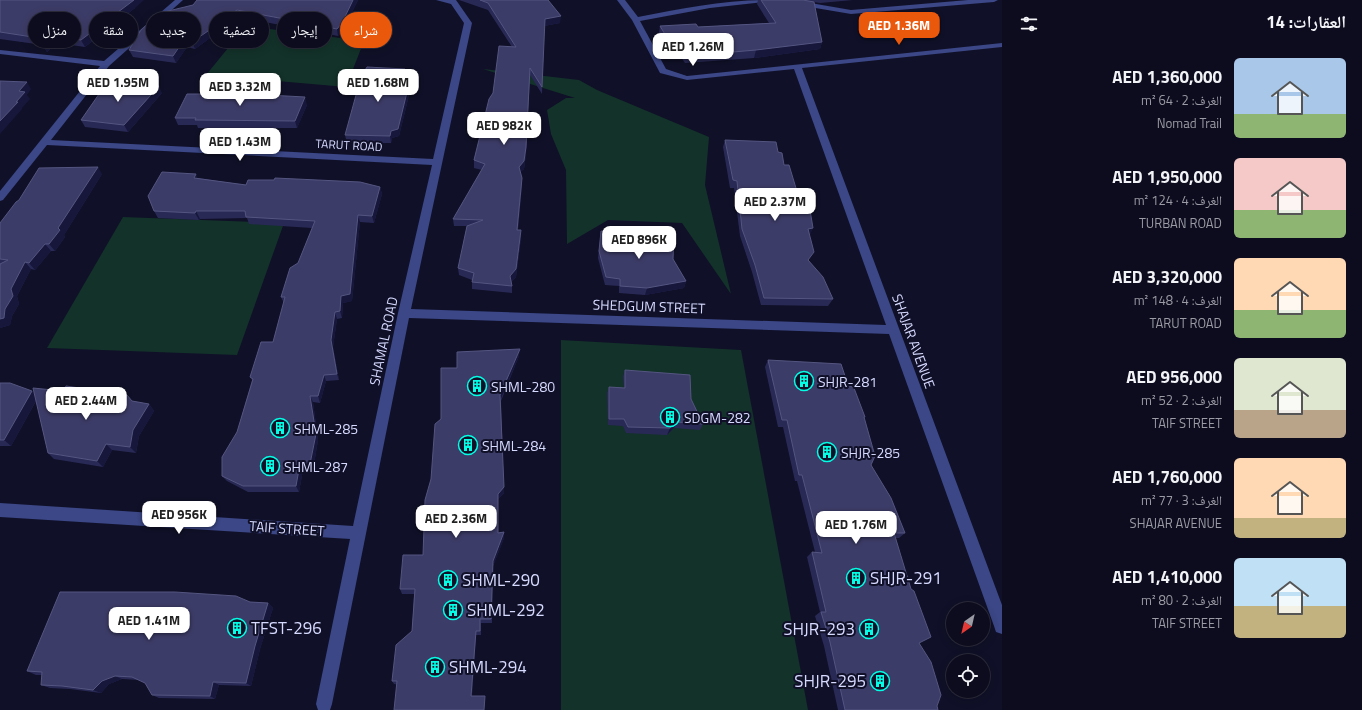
<!DOCTYPE html>
<html lang="ar">
<head>
<meta charset="utf-8">
<style>
  :root { --surface:#0c0c1e; --page:#1a1a2b; --text:#f1f3f6; --muted:#9a9ba4; --line:#2c2c3c; --accent:#ea580c }
  body { margin:0; font-family:"Titillium Web","Noto Naskh Arabic",sans-serif; background:var(--page); color:var(--text); direction:rtl; height:100vh; display:flex; flex-direction:column; font-size:15px; white-space:nowrap }
  * { box-sizing:border-box; margin:0 }
  p { font-size:13px; color:var(--muted) }
  .icon { flex:none; width:22px; height:22px; fill:none; stroke:currentColor; stroke-width:2; stroke-linecap:round; stroke-linejoin:round }
  .map { position:relative; flex:1; overflow:hidden; direction:ltr }
  .panel { display:flex; flex-direction:column; background:var(--surface); width:360px }
  .panel>* { flex:none }
  .top-card { position:absolute; left:12px; top:12px; width:380px; height:36px; direction:rtl; display:flex; gap:8px }
  .needle { width:26px; rotate:214deg }
  .fabs { position:absolute; left:946px; top:602px; display:grid; gap:8px }
  .fabs a { display:grid; place-items:center; width:44px; height:44px; border-radius:50%; background:var(--surface); box-shadow:0 2px 10px #0003,0 0 0 1px var(--line); font-size:20px }
  .price { position:absolute; translate:-50% -34px; padding:0 9px; border-radius:8px; background:#fff; color:#222; font-size:13px; line-height:26px; filter:drop-shadow(0 1px 2px #0008) }
  .price::after { content:''; position:absolute; left:50%; top:24px; width:12px; height:9px; margin-left:-6px; background:inherit; clip-path:polygon(0 0,100% 0,50% 100%) }
  .price.active { background:var(--accent); color:#fff }
  ul { padding:0; list-style:none }
  li { display:flex; align-items:center; gap:12px; height:100px; padding:0 16px }
  li span { display:grid; place-items:center; flex:none; width:112px; height:80px; border-radius:6px; color:#555 }
  li>.icon { margin-inline-start:auto }
  span .icon { width:48px; height:48px; fill:#fffc; stroke-width:1 }
  li b { font-size:17px }
  h2 { display:flex; justify-content:space-between; align-items:center; height:48px; padding:0 16px; font-size:17px }
  .pill { padding:0 14px; border-radius:18px; background:var(--surface); box-shadow:0 2px 10px #0003,0 0 0 1px var(--line); font-size:14px; line-height:36px }
  .pill.active { background:var(--accent); color:#fff }
  main { display:flex; flex:1; min-height:0 }
  .map>svg:first-child { display:block }
  .green { fill:#13322a }
  .lines { fill:none; stroke-linecap:round; stroke-linejoin:round }
  .minor { fill:#3b4786; fill-rule:evenodd }
  .wall { fill:#292956 }
  .shaded-wall { fill:#17173c }
  .building { fill:#3c3c68; stroke:#545580 }
  .labels { text-anchor:middle; dominant-baseline:central; stroke-width:4; stroke-linejoin:round; paint-order:stroke }
  .far-street-label { font-size:12px; fill:#d7daff; stroke:#101028 }
  .street-label { font-size:14px; fill:#d7daff; stroke:#101028 }
  .poi-label { font-size:14px; fill:#d7daff; stroke:#101028; text-anchor:start }
  .near-poi-label { font-size:17px; fill:#d7daff; stroke:#101028; text-anchor:start }
</style>
</head>
<body>
<main>
<section class="panel">
<h2>العقارات: 14<svg class="icon" aria-label="filters" viewBox="0 0 24 24"><path d="M4 7h16M4 17h16"/><circle cx="9" cy="7" r="2"/><circle cx="15" cy="17" r="2"/></svg></h2>
<ul>
<li><span style="background:linear-gradient(#a9c7e8 70%,#8fb573 0)"><svg class="icon" aria-label="home" viewBox="0 0 24 24"><path d="M3 11l9-7 9 7M6 9v11h12V9"/></svg></span><div><b>AED 1,360,000</b><p>الغرف: 2 · 64 m²</p><p>Nomad Trail</p></div></li>
<li><span style="background:linear-gradient(#f6c9c9 65%,#8fb573 0)"><svg class="icon" aria-label="home" viewBox="0 0 24 24"><path d="M3 11l9-7 9 7M6 9v11h12V9"/></svg></span><div><b>AED 1,950,000</b><p>الغرف: 4 · 124 m²</p><p>TURBAN ROAD</p></div></li>
<li><span style="background:linear-gradient(#ffd9b3 65%,#8fb573 0)"><svg class="icon" aria-label="home" viewBox="0 0 24 24"><path d="M3 11l9-7 9 7M6 9v11h12V9"/></svg></span><div><b>AED 3,320,000</b><p>الغرف: 4 · 148 m²</p><p>TARUT ROAD</p></div></li>
<li><span style="background:linear-gradient(#dfe7d0 65%,#b9a48a 0)"><svg class="icon" aria-label="home" viewBox="0 0 24 24"><path d="M3 11l9-7 9 7M6 9v11h12V9"/></svg></span><div><b>AED 956,000</b><p>الغرف: 2 · 52 m²</p><p>TAIF STREET</p></div></li>
<li><span style="background:linear-gradient(#ffd9b3 75%,#c2b280 0)"><svg class="icon" aria-label="home" viewBox="0 0 24 24"><path d="M3 11l9-7 9 7M6 9v11h12V9"/></svg></span><div><b>AED 1,760,000</b><p>الغرف: 3 · 77 m²</p><p>SHAJAR AVENUE</p></div></li>
<li><span style="background:linear-gradient(#bfe0f5 60%,#c2b280 0)"><svg class="icon" aria-label="home" viewBox="0 0 24 24"><path d="M3 11l9-7 9 7M6 9v11h12V9"/></svg></span><div><b>AED 1,410,000</b><p>الغرف: 2 · 80 m²</p><p>TAIF STREET</p></div></li>
</ul>
</section>
<div class="map">
<svg width="1002" height="710" viewBox="0 0 1002 710">
  <rect width="100%" height="100%" fill="#101028"/>
  <g class="green">
    <path d="M246 26 364 41 346 87 206 75Z"/>
    <path d="M483 69 579 80 597 90 709 137 705 185 731 294 682 223 608 220 567 244 566 170 551 134 547 110 566 98H575Z"/>
    <path d="M123 217 284 223 237 355 47 348Z"/>
    <path d="M561 340 741 350 808 710H561Z"/>
  </g>
  <g class="lines">
    <g class="minor">
      <path d="M175 0H183L109 66 51 140 433 159 464 23 451 4 436 0H456L472 23 411 309 886 325 794 69 687 80 660 73 632 20 617 0H625L638 17C681 9 723 0 768 0L764 2 710 8 640 21 666 69 687 76 1002 43V47L802 68 1002 605V634L996 632 994 626 889 334 409 318 332 704 330 710H318L316 704 350 539 0 517V503L353 526 398 313 432 165 47 145 3 200 0 201V191L100 66 0 54V50L104 61Z"/>
      <path d="M776 0H793L851 10 968 0H998L994 2 851 14 780 2Z"/>
    </g>
  </g>
  <g class="wall">
    <path d="M0 0 135 8 85 47 71 45 68 48 53 46 47 52 43 45 0 39Z"/>
    <path d="M197 0H358L343 30 338 36 239 17 230 24 225 21 210 38 195 49 187 47 176 63 133 57 129 50 193 5Z"/>
    <path d="M459 0H548L560 23 544 26 542 94 530 75 526 154 524 169 520 172 522 185 518 230 521 238 516 277 511 282 512 286V293L472 289V280L459 275 458 268 467 226H454L453 219 482 170 474 168V160L493 93 512 47 488 10Z"/>
    <path d="M758 0H853L820 3 814 2 822 42 820 49 754 58 685 63 681 57 674 58 659 33 660 26 698 27 769 23 757 4Z"/>
    <path d="M405 69V78L410 85 409 90V95L399 136 392 138 391 143H347L345 135Z"/>
    <path d="M162 93 128 132 85 127 81 120Z"/>
    <path d="M307 105 297 128H198L197 125H178L175 118Z"/>
    <path d="M725 140 778 152 802 208 813 228 809 235V261L833 299 828 306 761 305 752 272 740 236 734 188H730L723 147Z"/>
    <path d="M102 174 64 235 65 237 55 251H51L35 270 31 269 17 296 19 304 12 316 10 325 0 328V223Z"/>
    <path d="M198 178 246 185 380 187 382 194 374 223 360 222 352 301 343 303 342 318 337 319 333 347 339 380 326 381 320 403 313 402 318 440 313 470H303L299 492H248L227 481 222 476 237 432 252 380 250 377 273 342 284 303 281 297 298 263 312 228 249 224 247 218 200 219 199 220 158 218 154 211Z"/>
    <path d="M601 231 673 259 686 281 684 288 645 295 619 293V286L605 285 598 258Z"/>
    <path d="M519 356 501 401 504 493 498 499V533L504 532V538L493 566 492 623H481V635H476L472 696 485 699 394 684 392 681 412 631 414 594H402L400 589 423 555 431 479 441 419 457 368Z"/>
    <path d="M768 360 848 385 864 418 871 465 905 533 899 538H896L919 643 938 710H838L824 646 815 616 820 612 807 557 812 552H815L797 481H795L783 427H778L765 367Z"/>
    <path d="M625 370 691 399 703 424 700 430 674 428 667 435 626 433 623 426 608 425 607 393 609 387 624 388 623 377Z"/>
    <path d="M0 383 35 394 132 401 149 404 154 411 139 436 136 453 112 450 103 467 54 459 48 453 36 401 11 446H0Z"/>
    <path d="M250 602 268 603 273 608 260 649 251 686 219 685 215 699 159 698 152 695 145 683 139 680 122 679 109 684 101 693 70 689 50 688 41 685 42 675H36L27 671Z"/>
  </g>
  <g class="shaded-wall">
    <path d="M134 0H144L135 8 85 47 81 40Z"/>
    <path d="M353 0H358L343 30 338 36 337 29Z"/>
    <path d="M237 10 239 17 230 24 227 17Z"/>
    <path d="M223 14 225 21 210 38 195 49 192 42Z"/>
    <path d="M561 16 560 23 544 26 545 19Z"/>
    <path d="M67 38 71 45 68 48 64 41Z"/>
    <path d="M49 39 53 46 47 52 42 44Z"/>
    <path d="M184 40 187 47 176 63 173 56Z"/>
    <path d="M822 42 820 49 754 58 756 50Z"/>
    <path d="M530 68 526 154 524 169 518 174 519 167Z"/>
    <path d="M405 69 406 76 404 85 403 78Z"/>
    <path d="M409 78 410 85 409 90V95L399 136 392 138 391 143 390 136 391 131 407 88Z"/>
    <path d="M27 82 31 89 27 95 30 99 22 108V109L0 134V121L19 91Z"/>
    <path d="M159 86 162 93 128 132 124 125Z"/>
    <path d="M305 97 307 105 297 128 295 121Z"/>
    <path d="M98 167 102 174 64 235 65 237 55 251 49 244 58 228Z"/>
    <path d="M196 174 199 181 194 178Z"/>
    <path d="M522 178V185L517 237V230Z"/>
    <path d="M380 187 382 194 374 223 372 216Z"/>
    <path d="M196 211 200 219 199 220 195 213Z"/>
    <path d="M358 215 360 222 352 301 343 303 342 318 340 311 341 296Z"/>
    <path d="M813 228 810 235 804 237 808 229Z"/>
    <path d="M521 230V238L516 277 510 283V276Z"/>
    <path d="M45 244 51 251 35 270 29 263Z"/>
    <path d="M25 262 31 269 17 296 19 304 12 316 10 325 0 328V319L5 309 11 289Z"/>
    <path d="M686 281 684 288 645 295 647 288Z"/>
    <path d="M335 312 337 319 333 347 339 380 337 374 331 340Z"/>
    <path d="M520 349 519 356 500 401V395Z"/>
    <path d="M324 375 326 381 320 403 318 396Z"/>
    <path d="M32 391 38 397 11 446 4 440Z"/>
    <path d="M310 396 313 402 318 440 313 470 310 464Z"/>
    <path d="M149 404 154 411 139 436 136 453 130 447 133 430Z"/>
    <path d="M677 422 674 428 667 435 670 428Z"/>
    <path d="M106 444 112 450 103 467 97 461Z"/>
    <path d="M300 464 303 470 299 492 296 486Z"/>
    <path d="M504 487V493L498 499V494Z"/>
    <path d="M504 532V538L493 566 492 623 493 561Z"/>
    <path d="M268 603 273 608 260 649 251 686 246 683 255 646Z"/>
    <path d="M476 631V635L471 699V696Z"/>
    <path d="M115 676 122 679 109 684 101 693 93 690 102 681Z"/>
    <path d="M213 682 219 685 215 699 210 696Z"/>
  </g>
  <g class="building">
    <path d="M0 0H134L81 40 67 38 64 41 49 39 42 44 39 38 0 32Z"/>
    <path d="M197 0H353L342 23 337 29 237 10 227 17 223 14 208 31 192 42 184 40 173 56 129 50 141 30 160 13 193 5Z"/>
    <path d="M480 0H548L561 16 545 19 542 87 530 68 526 147 524 161 519 167 522 178 517 230H521L516 269 510 276 512 286 472 282 474 273 458 268 467 226 483 220 453 219 485 164 474 160 489 99 493 93 499 46 516 47 488 3Z"/>
    <path d="M761 0H803L814 2 822 42 756 50 687 56 683 50 675 51 660 26 696 24 698 27 776 23Z"/>
    <path d="M367 67 405 69 403 78H409L407 88H408L398 129 391 131 390 136 345 135 361 77Z"/>
    <path d="M0 81 27 82 19 91 25 92 16 102H18L0 121Z"/>
    <path d="M106 84 159 86 124 125 81 120Z"/>
    <path d="M212 92 305 97 295 121 195 120 196 118H175L187 94H210Z"/>
    <path d="M725 140 776 142 778 152 782 153 784 165H789L802 208 810 210 813 228 808 229 814 252 808 260 823 277 833 299 764 298 755 265 742 229 737 181 733 180Z"/>
    <path d="M98 167 58 228 60 230 49 244H45L29 263 25 262 11 289 13 296 5 309 4 318 0 319V264L8 260 0 259V223L16 202 19 200 39 168Z"/>
    <path d="M162 172 196 174 194 178 246 185 248 180H274L275 178 360 182 380 187 372 216 358 215 350 294 341 296 340 311 335 312 331 340 337 374 324 375 318 396H310L316 434 310 464H300L296 486H243L222 476V457L237 432 253 379 250 377 261 342H273L285 297H281L290 268 298 263 315 221 246 217 245 211H196L195 213 154 211 148 196Z"/>
    <path d="M601 231 674 239 673 259 686 281 647 288 620 286V279L606 277 599 251Z"/>
    <path d="M520 349 500 395 504 487 498 494V533L504 532 493 561 491 619H480V631H476L471 696H485L484 710H394L397 681H392L396 645 412 631 415 589H400L403 555H423L425 500 431 479 435 424 441 419V368H457V352Z"/>
    <path d="M768 360 841 364 848 385 854 388 865 417H864L875 456 871 465 891 498 905 533H894L911 589 914 591 931 637 919 643 931 662 941 695 937 706 938 710H845L830 642 821 612H826L812 552 822 553 802 475H799L787 420H782Z"/>
    <path d="M625 370 690 375 691 399 703 424 677 422 670 428 628 427 624 419H609V387L625 388Z"/>
    <path d="M0 383H10L32 391 4 440H0Z"/>
    <path d="M66 386 127 395 132 401 149 404 133 430 130 447 106 444 97 461 48 453 33 388 63 391Z"/>
    <path d="M60 592H175L236 596 250 602 268 603 255 646 246 683 213 682 210 696 152 695 145 683 132 677 115 676 102 681 93 690 62 686 41 685 42 672 27 671Z"/>
  </g>
  <defs>
    <symbol id="building-ring" viewBox="-11 -11 22 22"><circle r="9.5" fill="#101028" stroke="#03fee5" stroke-width="1.5"/><path d="M-4-6H4V6H1V3H-1V6H-4ZM-2.5-4.3h1.7v1.8h-1.7ZM.8-4.3h1.7v1.8H.8ZM-2.5-1h1.7V.8h-1.7ZM.8-1h1.7V.8H.8Z" fill="#03fee5"/></symbol>
  </defs>
  <g fill-rule="evenodd">
    <use href="#building-ring" x="793" y="370" width="22" height="22"/>
    <use href="#building-ring" x="466" y="375" width="22" height="22"/>
    <use href="#building-ring" x="659" y="406" width="22" height="22"/>
    <use href="#building-ring" x="269" y="417" width="22" height="22"/>
    <use href="#building-ring" x="457" y="434" width="22" height="22"/>
    <use href="#building-ring" x="816" y="441" width="22" height="22"/>
    <use href="#building-ring" x="259" y="455" width="22" height="22"/>
    <use href="#building-ring" x="845" y="567" width="22" height="22"/>
    <use href="#building-ring" x="437" y="569" width="22" height="22"/>
    <use href="#building-ring" x="442" y="599" width="22" height="22"/>
    <use href="#building-ring" x="226" y="617" width="22" height="22"/>
    <use href="#building-ring" x="858" y="618" width="22" height="22"/>
    <use href="#building-ring" x="424" y="656" width="22" height="22"/>
    <use href="#building-ring" x="869" y="670" width="22" height="22"/>
  </g>
  <g class="labels">
    <g class="far-street-label">
      <text transform="translate(349 145) rotate(3)">TARUT ROAD</text>
    </g>
    <g class="street-label">
      <text transform="translate(649 306) rotate(2)">SHEDGUM STREET</text>
      <text transform="translate(383 341) rotate(-78)">SHAMAL ROAD</text>
      <text transform="translate(914 341) rotate(70)">SHAJAR AVENUE</text>
      <text transform="translate(287 528) rotate(4)">TAIF STREET</text>
    </g>
    <g class="poi-label">
      <text x="818" y="381">SHJR-281</text>
      <text x="491" y="386">SHML-280</text>
      <text x="684" y="417">SDGM-282</text>
      <text x="294" y="428">SHML-285</text>
      <text x="482" y="445">SHML-284</text>
      <text x="841" y="452">SHJR-285</text>
      <text x="284" y="466">SHML-287</text>
    </g>
    <g class="near-poi-label">
      <text x="870" y="578">SHJR-291</text>
      <text x="462" y="580">SHML-290</text>
      <text x="467" y="610">SHML-292</text>
      <text x="251" y="628">TFST-296</text>
      <text x="855" y="629" text-anchor="end">SHJR-293</text>
      <text x="449" y="667">SHML-294</text>
      <text x="866" y="681" text-anchor="end">SHJR-295</text>
    </g>
  </g>
</svg>
<div class="fabs">
<a><svg class="needle" viewBox="-14 -14 28 28"><path d="M0-13l5 13h-10z" fill="#e53935"/><path d="M0 13l5-13h-10z" fill="#9a9ba4"/></svg></a>
<a><svg class="icon" aria-label="locate" viewBox="0 0 24 24"><circle cx="12" cy="12" r="6"/><path d="M12 2v4M12 18v4M2 12h4M18 12h4"/></svg></a>
</div>
<b class="price active" style="left:899px;top:46px">AED 1.36M</b>
<b class="price" style="left:693px;top:67px">AED 1.26M</b>
<b class="price" style="left:118px;top:103px">AED 1.95M</b>
<b class="price" style="left:378px;top:103px">AED 1.68M</b>
<b class="price" style="left:240px;top:107px">AED 3.32M</b>
<b class="price" style="left:504px;top:146px">AED 982K</b>
<b class="price" style="left:240px;top:162px">AED 1.43M</b>
<b class="price" style="left:775px;top:222px">AED 2.37M</b>
<b class="price" style="left:639px;top:260px">AED 896K</b>
<b class="price" style="left:86px;top:421px">AED 2.44M</b>
<b class="price" style="left:179px;top:535px">AED 956K</b>
<b class="price" style="left:456px;top:539px">AED 2.36M</b>
<b class="price" style="left:856px;top:545px">AED 1.76M</b>
<b class="price" style="left:149px;top:641px">AED 1.41M</b>
<div class="top-card">
<a class="pill active">شراء</a>
<a class="pill">إيجار</a>
<a class="pill">تصفية</a>
<a class="pill">جديد</a>
<a class="pill">شقة</a>
<a class="pill">منزل</a>
</div>
</div>
</main>
</body>
</html>
